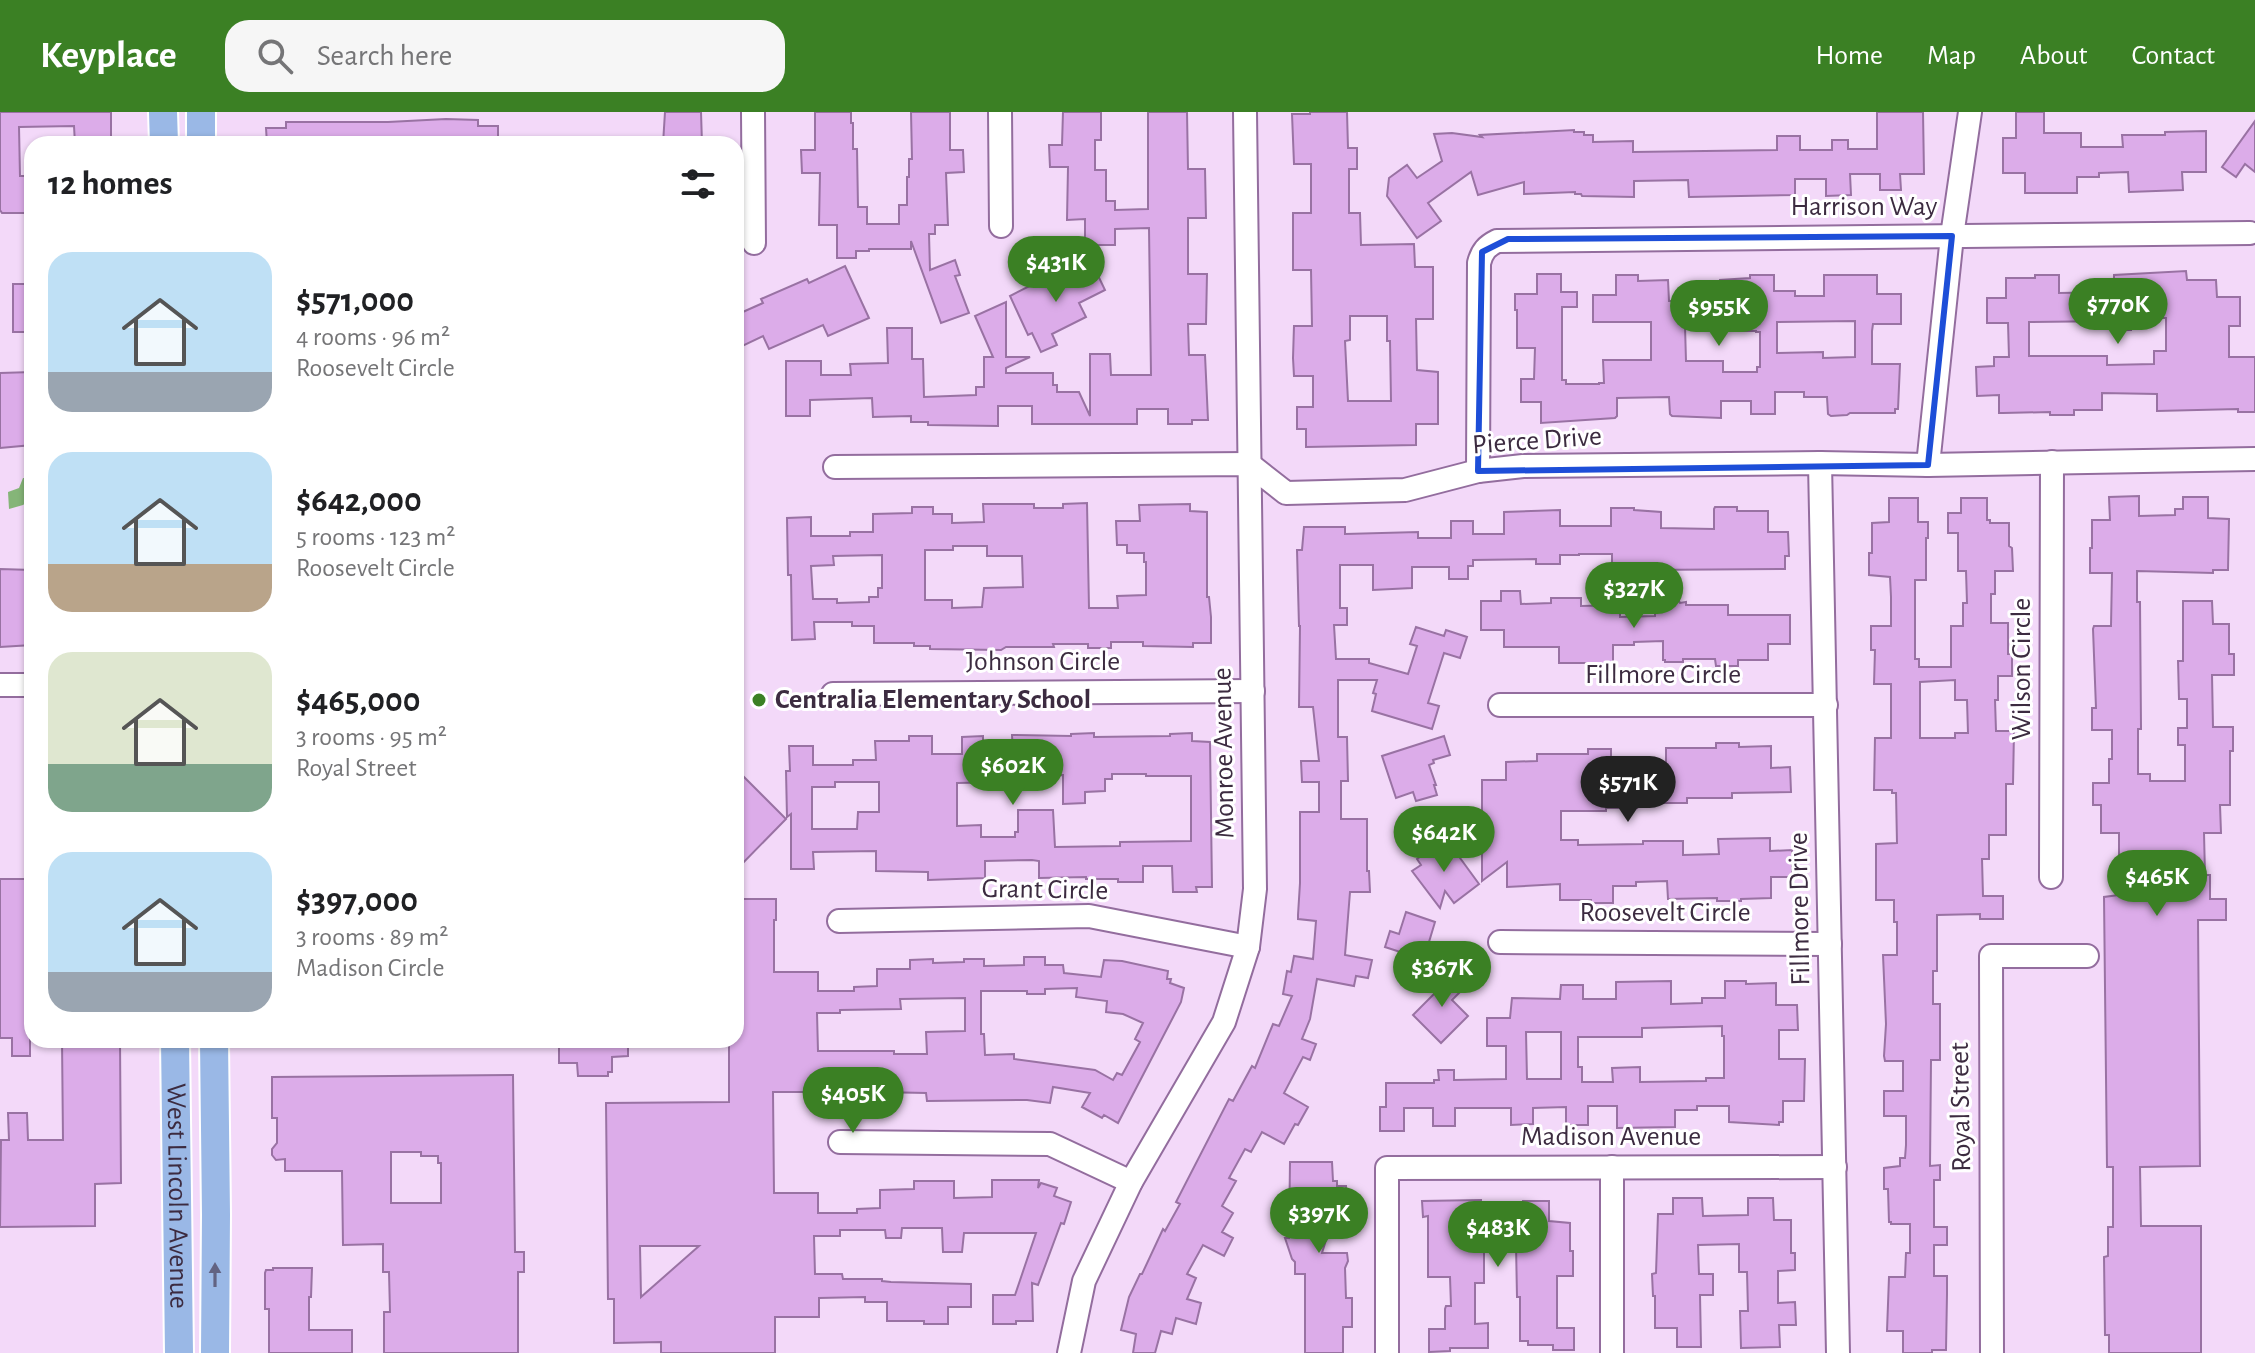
<!DOCTYPE html>
<html lang="en">
<head>
<meta charset="utf-8">
<style>
  :root { --surface:#fff; --page:#f6f6f6; --text:#202124; --muted:#757577; --accent:#3b8024 }
  body { margin:0; font-family:"Alegreya Sans",sans-serif; background:var(--page); color:var(--text); height:100vh; display:flex; flex-direction:column; font-size:30px; white-space:nowrap }
  * { box-sizing:border-box; margin:0 }
  p { font-size:26px; color:var(--muted) }
  .icon { flex:none; width:44px; height:44px; fill:none; stroke:currentColor; stroke-width:2; stroke-linecap:round; stroke-linejoin:round }
  .map { position:relative; flex:1; overflow:hidden }
  .drawer { position:absolute; left:24px; top:24px; width:720px; height:912px; display:flex; flex-direction:column; background:var(--surface); border-radius:24px; box-shadow:0 2px 6px #0004 }
  .drawer>* { flex:none }
  .price { position:absolute; translate:-50% -68px; padding:0 18px; border-radius:28px; background:var(--accent); color:#fff; font-size:26px; line-height:52px; filter:drop-shadow(0 2px 4px #0008) }
  .price::after { content:''; position:absolute; left:50%; top:48px; width:24px; height:18px; margin-left:-12px; background:inherit; clip-path:polygon(0 0,100% 0,50% 100%) }
  .price.active { background:#222; color:#fff }
  ul { padding:0; list-style:none }
  li { display:flex; align-items:center; gap:24px; height:200px; padding:0 24px }
  li span { display:grid; place-items:center; flex:none; width:224px; height:160px; border-radius:24px; color:#555 }
  li>.icon { margin-inline-start:auto }
  span .icon { width:96px; height:96px; fill:#fffc; stroke-width:1 }
  li b { font-size:34px }
  h2 { display:flex; justify-content:space-between; align-items:center; height:96px; padding:0 24px; font-size:34px }
  header { display:flex; align-items:center; gap:48px; box-sizing:border-box; height:112px; padding:0 40px; background:var(--accent); color:#fff }
  header strong { font-size:38px }
  nav { display:flex; gap:44px; margin-inline-start:auto; font-size:28px }
  .search { width:560px; height:72px; background:var(--page); display:flex; align-items:center; gap:20px; box-sizing:border-box; padding:0 28px; border-radius:24px; color:var(--muted); font-size:30px }
  .map>svg:first-child { display:block }
  .water { fill:#85b578 }
  .building { fill:#dcace9; stroke:#9972a3; stroke-width:2; fill-rule:evenodd }
  .lines { fill:none; stroke-linecap:round; stroke-linejoin:round }
  .minor-casing { stroke:#936d9e; stroke-width:26 }
  .major-casing { stroke:#fff; stroke-width:32 }
  .minor { stroke:#fff; stroke-width:22 }
  .major { stroke:#9ab8e6; stroke-width:28 }
  .oneway { fill:#626382 }
  .marked { fill:none; stroke:#1d4ed8; stroke-width:6; stroke-linejoin:round }
  .poi-dot { fill:#3b8024; stroke:#fff; stroke-width:3 }
  .labels { text-anchor:middle; dominant-baseline:central; stroke-width:6; stroke-linejoin:round; paint-order:stroke }
  .street-label { font-size:28px; fill:#3c2b40; stroke:#fff }
  .poi-label { font-size:28px; font-weight:bold; fill:#3c2b40; stroke:#fff; text-anchor:start }
</style>
</head>
<body>
<header>
<strong>Keyplace</strong>
<div class="search"><svg class="icon" aria-label="search" viewBox="0 0 24 24"><circle cx="10" cy="10" r="6"/><path d="M15 15l6 6"/></svg>Search here</div>
<nav><a>Home</a><a>Map</a><a>About</a><a>Contact</a></nav>
</header>
<div class="map">
<svg width="2255" height="1241" viewBox="0 0 2255 1241">
  <rect width="100%" height="100%" fill="#f3d9f9"/>
  <path class="water" d="M23 366H32V386L23 393 9 397 8 380 19 376Z"/>
  <g class="building">
    <path d="M0 0H111V32H75L74 14 19 15 20 64H32V101H2L0 98Z"/>
    <path d="M665 0H701L702 32H663Z"/>
    <path d="M815 0H851V11H853V37H857L858 95H867V112H899V93H907V65H909V47H912L911 0H950V38H963L964 60 946 61 948 113H935V122H929L930 158 955 148 960 163 955 164 969 201 941 211 911 129V137H869V139H856V146H837V113H819L820 61H802L801 38H815Z"/>
    <path d="M1063 0H1101V28H1095V58H1106V89H1115V98L1148 97V0H1187L1188 57H1205L1206 106H1188V162H1207L1206 212H1188L1189 243H1205L1208 308H1192V312H1168V297H1137V312H1032V294H998V314L928 313V310H911V304L873 305 872 286 810 288V304H786V249H821V263H851L850 252 888 251 887 216H912V247H923L924 285 976 283V275H984V245H993L975 204 1006 190V245H1030L1006 256V261H1053V273H1057V280H1079L1090 304V242H1110L1111 263H1151L1149 116 1115 117V133H1085V107L1067 108 1068 55H1050L1049 33H1062Z"/>
    <path d="M1310 0H1347L1348 36H1357V57H1349V101H1360L1361 133 1414 132 1415 155H1433V207H1416L1417 258 1438 260V312H1416V333L1306 335V317H1297V295H1313V264H1294L1293 246 1294 214H1312L1311 158H1293V101H1311V52H1294L1292 2H1310ZM1350 204H1387V229H1390L1391 289H1348L1345 229 1350 228Z"/>
    <path d="M1877 0H1923L1924 62H1900L1901 78H1880V62H1850L1851 83 1826 84V67H1795V83L1689 85 1688 68 1634 69V85L1582 84 1581 82H1575V80L1524 82V70L1478 83 1471 60 1428 91 1441 109 1417 126 1387 84 1389 66 1407 53 1417 66 1442 49 1434 22 1452 21 1482 25 1480 23 1574 18V20H1584V23H1593V30L1633 29V40L1777 38V24H1800V38H1832V28H1848V37H1877Z"/>
    <path d="M2016 0H2044V21H2081V35H2123L2122 23H2165V20L2206 19V60H2182L2183 78 2129 80 2128 60 2099 61V65H2077V81H2025V61H2003V26H2016Z"/>
    <path d="M446 7 478 8V14H498V32H267L266 16H286V10H388Z"/>
    <path d="M2255 9V60L2245 52 2236 65 2222 55Z"/>
    <path d="M1092 151 1105 178 1079 191 1086 205 1052 222 1057 233 1041 240 1032 221 1028 223 1010 184 1053 162 1056 168Z"/>
    <path d="M845 154 869 206 828 224 823 213 769 237 763 224 736 237V203L763 191 761 187 807 167 809 171Z"/>
    <path d="M2186 159 2187 168H2216L2217 185H2240V214H2229V245H2255V300H2238V297L2157 299V282L2102 281V298H2074V303H2050V300L2003 301H1999V283L1977 284 1976 255 1994 254V245H2009L2008 211H1987V186H2006V166H2035V163H2059V181L2114 180V163ZM2131 206H2166V239H2154V252L2107 253V244H2029V210L2114 209V218H2131Z"/>
    <path d="M1537 162H1561V180H1577V195H1562V268H1566V272H1599V271H1604L1603 248H1651V210H1593V183H1616V163H1638V169L1668 168 1669 189H1698V183H1720V168L1750 166V163H1774V179H1795V184H1824V163H1877V182H1901V212H1873L1872 219V252H1900L1898 297H1895V301H1850L1847 303 1831 304 1828 302 1827 285H1804V280H1775V302H1751V289H1721V306L1672 304 1670 302 1669 285 1617 286V304L1615 306 1541 311V290H1521V267H1534L1535 236H1517V198H1515V182H1537ZM1855 209V245L1823 246V240L1777 241V210ZM1722 213V219H1756V220H1760V255H1757V260H1723V249H1686L1685 214Z"/>
    <rect x="13" y="172" width="19" height="48"/>
    <path d="M32 260V333L0 336V261Z"/>
    <path d="M2139 384V404L2175 403V397H2183V385H2208V406L2229 407 2228 458H2213V461L2137 459V490H2140L2141 617H2138V662H2150V669H2185V633H2178V616H2187V587H2179L2178 549H2183V489H2212L2213 512H2229V542H2234V563H2212L2213 615H2233V639H2230V693H2220L2221 721H2204L2205 763H2210V787H2226V808H2198L2200 1054 2140 1055 2141 1114H2201V1241H2109V1223H2105L2104 1145 2108 1144V1115H2113V1055H2107L2104 785 2127 782 2126 745H2119V721H2101V693H2093V671H2109V647H2112V618H2092V596H2096L2093 517 2094 514H2111L2112 461H2090V436H2092V408H2110L2109 385Z"/>
    <path d="M1889 386H1918V410H1928V426H1926V468H1915V547H1919V555H1951V514H1963V491H1967L1966 459H1958V421H1948V401H1961V386H1987V408H1990V411H2009V434L2012 436 2013 459H1995V482H1991V511H2008V542H2012V564H1998V588H1995L1996 619H2014L2013 672H2006V723H1989V747H1982L1983 784H2003V807H1980V802L1937 803V859H1933V892H1940V948H1931L1930 1054 1940 1053V1068H1934V1115H1947V1133H1934V1164H1947V1182L1946 1238H1932V1241H1903V1219H1887L1889 1165H1905L1906 1141H1910V1112H1891V1110H1889L1888 1077H1884V1056L1900 1054V1046H1905L1906 1033V1004H1884V979H1903V949H1885L1884 944 1886 912 1883 843H1897V810H1894V788H1876V732L1897 731 1896 681H1892V678H1874L1875 626H1891V572H1874L1875 538H1871V514H1891V485L1890 465 1869 463V441H1872V411L1889 410ZM1955 568V588H1967L1968 621H1955V626H1920V570Z"/>
    <path d="M1087 391 1089 496H1118L1117 484 1146 483V450H1144V441H1127V433H1117L1116 409H1140L1139 393 1190 392V399L1207 400V485H1209L1211 505V531H1193V535L1143 534V530H1111V536H1088V532H1053L1054 535H1006L1001 538 930 537V534H914V531H874V514H852V510H814L815 527 792 528 791 463H788L787 406 811 405V424H850V420H873V402L912 401V395H933V402H952V411L984 410 983 392H1034V396H1063V392ZM953 434H987V444H1022L1023 475 984 476 982 495 952 496V488H925V438H953ZM882 443V476H878V485H869V490L837 491V487H813L811 454 834 453 833 444Z"/>
    <path d="M1715 395H1737V399H1768V420H1788L1789 444H1785V457L1643 458V453H1612V442H1579V443H1560V452H1536V447L1473 448V454H1468V467H1449V455H1412V476L1373 478V453H1340V496H1347V513H1334L1336 547H1369V551L1408 562 1417 534 1410 532 1416 515 1444 524 1446 518 1467 525 1460 546 1444 541 1428 591 1439 594 1432 617 1372 599 1376 582 1373 581 1377 568H1338V625H1347L1348 669H1341V707H1367V759H1369L1370 780H1350L1345 843 1372 848 1368 866 1356 864 1354 874 1317 867 1310 907 1302 927 1316 932 1310 948 1303 945 1284 981 1308 995 1298 1013 1295 1012 1284 1032 1262 1020 1251 1040 1245 1037 1229 1066 1236 1069 1222 1094 1233 1101 1222 1120 1233 1126 1224 1144 1203 1133 1187 1162 1196 1166 1187 1187 1201 1191 1196 1212 1176 1206 1172 1222 1161 1219 1155 1241H1133L1136 1222 1121 1218 1129 1185 1140 1162H1142L1163 1117 1165 1119 1180 1092 1176 1090 1229 987 1233 989 1252 954 1255 956 1273 912 1279 914 1292 884 1283 882 1287 859 1291 860 1294 844 1313 847 1316 809 1298 807V803L1300 771V700H1319V670H1302L1301 649H1319L1313 595H1299L1300 514H1299L1297 438H1302L1304 415H1345V422L1418 420V426H1451V409H1473V422H1504V400L1560 398V414H1611V396H1634V398L1661 400V416L1714 417V397Z"/>
    <path d="M0 457 32 458V533L0 535Z"/>
    <path d="M1501 479H1520L1521 492 1551 491V486H1581V494L1620 493V505L1655 504V489H1679L1680 491 1686 490V493H1728V503H1790V532H1768V548H1738V554H1716L1715 547H1683V550H1665V548H1663V529L1634 530V533H1613V553H1590V551H1559V535H1504V518H1481V489H1501Z"/>
    <path d="M1094 621V625L1170 624V622L1192 621V629L1210 630 1212 775H1196L1197 780H1173L1172 754H1143V770H1118V767H1086V765L1039 766V749L1032 748 985 749V766L928 768V760L876 759V739L813 740 814 757H791V702L787 705 786 659H790L789 634H813V653H853V648H876L875 629H909V624H932V642H962V625L983 624V641H1013L1012 623 1071 624V622ZM1112 662H1146V664H1191V729L1120 730V734L1055 735 1053 698H1018V720H1015V725H981V713L957 714V671L1007 670V664L1063 663V692L1085 691V680L1105 679V667H1112ZM835 670H879V700H858L857 717H812V675H835Z"/>
    <path d="M1444 624 1450 643 1433 648 1434 651 1429 653 1436 673H1434L1437 683 1416 689 1413 680 1396 686 1382 644Z"/>
    <path d="M1716 631H1739V635L1771 634V656L1790 655 1791 680 1732 681V686H1687V691H1636L1637 696H1606V699H1561V728H1578V733L1643 732V729H1683V743L1719 742 1718 727 1770 726V739L1792 738V765H1771V786L1741 787V789H1717V786L1668 787 1667 769 1636 770V774H1613V791H1591V788H1560V772L1507 775V750L1482 769V668H1506V650L1537 649V642H1588V637H1611V653H1666V636H1716Z"/>
    <path d="M736 657 786 707 736 758Z"/>
    <path d="M1443 728 1446 732 1449 731 1479 772 1454 791 1445 779 1440 796 1412 759 1421 753 1417 747Z"/>
    <path d="M0 767H32V926H30V944H12V926H0Z"/>
    <path d="M736 787H776V808H774V860H818V879H854V875L877 874V857H910V848L933 847V851L964 850V847H984V854L1024 853V845H1045V853H1063L1064 861 1101 865 1104 848 1122 849 1168 859 1167 867H1171L1170 871 1184 876 1181 890 1118 1011 1104 1003 1102 1006 1082 995 1090 981 1053 975 1050 991 1027 988 927 989 926 981 878 980V962H844L820 963V980H773L774 1081H818V1101H857V1097L880 1096V1078L914 1077V1069H954V1086L992 1085V1068H1039L1038 1076 1041 1071 1057 1076 1054 1084 1071 1090 1064 1112 1061 1111 1038 1173 1032 1171 1033 1209H1016V1212H993V1183H1015L1036 1121H964L962 1140H943L942 1116H902L901 1126H886L885 1118H840V1124H814L815 1162H842L843 1167H882V1169L891 1170 971 1172V1195H948V1212H924V1209H887V1190H865V1185L819 1186V1205H775V1241H661V1230L614 1231V1187H608L606 991 729 990V928H736ZM1077 876 1076 885 1107 889 1106 900 1123 902 1143 911 1135 927 1140 930 1122 963 1117 961 1113 968 1095 958 1014 947V942L985 943 984 922H981V879H1027V882H1045V877ZM965 886V919L926 920 927 942H894V939H818L817 901H840V898L901 897 900 887ZM640 1134H699L641 1185Z"/>
    <path d="M1406 800 1435 810 1429 830 1444 836 1436 862 1429 854 1414 850 1416 845 1385 835 1390 819 1399 822Z"/>
    <path d="M1448 860 1464 876 1452 888 1468 904 1441 931 1413 903 1437 879 1434 875Z"/>
    <path d="M1671 869V892L1702 891V886H1725V869H1746V872L1776 871V893H1797L1798 918H1779V947H1805L1804 989H1783V1010H1779V1013L1729 1010V994H1697V998H1675V1015L1617 1016V994H1588V1013H1566V995L1533 996V1012L1511 1013V996H1455V1014H1433V996H1404V1019H1380V995H1386V971H1434V968H1439L1438 958H1454V968L1506 967V934H1487V906H1510L1512 886 1560 887 1561 873H1583V887H1616V870ZM1722 914V924H1724V966H1706V969L1640 970V955L1612 956 1613 970H1582V955H1578V925H1642V916ZM1526 920H1561V967H1527Z"/>
    <path d="M62 928H120L121 1071 95 1072V1114L0 1115 1 1028H9L8 1001H27L28 1028H63Z"/>
    <path d="M559 928H628V944L612 945V960H608V964H578L577 951H559Z"/>
    <path d="M513 963 515 1140H524V1160H518V1241H384V1200H390L389 1160H383V1132L343 1133 342 1059H285V1047L276 1048 272 1043V1037L277 1031V1006H272V965ZM391 1040H421V1044H438V1051H441V1091H391Z"/>
    <path d="M1290 1050H1332L1333 1069H1337V1074H1346V1098L1324 1099 1330 1115 1322 1141H1347L1348 1149 1345 1156 1346 1186H1352V1215H1343V1241H1305V1162H1295V1150L1292 1147 1285 1126H1289Z"/>
    <path d="M1673 1086H1702L1703 1104 1748 1103V1086H1773L1774 1108H1791V1141H1795V1158L1778 1159V1191L1795 1190 1796 1213H1779L1780 1235 1741 1236 1740 1199H1748L1747 1160H1739V1132L1698 1133 1699 1162H1713V1183H1700L1701 1235H1677V1216H1655V1184H1653L1652 1162 1656 1161 1658 1102H1673Z"/>
    <path d="M1481 1088V1101H1523V1089H1549V1109L1570 1111V1139H1573V1164H1557V1216H1574V1238H1553V1233H1528V1229H1520V1185H1517L1516 1133H1484V1171H1475V1212L1488 1211V1236H1450V1239L1429 1240V1217H1445V1197L1446 1194H1451L1450 1165H1428V1104L1423 1105 1422 1089Z"/>
    <path d="M273 1156H312L311 1185H309V1218H352V1241H269V1197H265V1161L266 1158H273Z"/>
  </g>
  <g class="lines">
    <defs>
      <g id="minor">
        <path d="M753 0 754 131"/>
        <path d="M1000 0 1001 114"/>
        <path d="M1820 351 1838 1241"/>
        <path d="M1928 353 1952 124 1970 0"/>
        <path d="M835 355 1249 352 1286 381 1405 378 1478 359 1523 354 1820 351 1928 353 2255 347"/>
        <path d="M1478 359 1479 151C1482 139 1487 134 1497 129L2250 121"/>
        <path d="M0 573H32"/>
        <path d="M833 582 1253 579"/>
        <path d="M1500 593H1826"/>
        <path d="M2051 765 2052 350"/>
        <path d="M839 809 1089 804 1248 835"/>
        <path d="M1500 830 1830 832"/>
        <path d="M840 1030 1050 1032 1131 1070"/>
        <path d="M1612 1055V1241"/>
        <path d="M1069 1241 1084 1169 1131 1070 1224 910 1248 835 1255 777 1245 0"/>
        <path d="M1387 1241V1056L1835 1055"/>
        <path d="M1992 1241 1991 844H2087"/>
      </g>
      <g id="major">
        <path d="M163 0 164 32"/>
        <path d="M201 0V32"/>
        <path id="s1" d="M175 928 179 1241"/>
        <path d="M214 928 216 1103 215 1241"/>
      </g>
    </defs>
    <use href="#minor" class="minor-casing"/>
    <use href="#major" class="major-casing"/>
    <use href="#minor" class="minor"/>
    <use href="#major" class="major"/>
  </g>
  <defs><path id="oneway-solid" d="M-6-.8H1V-3.2L6.5 0L1 3.2V.8H-6Z" transform="scale(2)"/></defs>
  <use class="oneway" href="#oneway-solid" transform="translate(215 1163) rotate(-90)"/>
  <path class="marked" d="M1952 124 1928 353 1478 359 1482 140 1508 127Z"/>
  <circle class="poi-dot" cx="759" cy="588" r="8"/>
  <g class="labels">
    <g class="street-label">
      <text x="1864" y="95">Harrison Way</text>
      <text transform="translate(1537 329) rotate(-4)">Pierce Drive</text>
      <text x="1043" y="550">Johnson Circle</text>
      <text transform="translate(2022 557) rotate(-90)">Wilson Circle</text>
      <text x="1663" y="563">Fillmore Circle</text>
      <text transform="translate(1224 641) rotate(-91)">Monroe Avenue</text>
      <text transform="translate(1045 778) rotate(1)">Grant Circle</text>
      <text transform="translate(1800 797) rotate(-91)">Fillmore Drive</text>
      <text x="1665" y="801">Roosevelt Circle</text>
      <text transform="translate(1961 995) rotate(-91)">Royal Street</text>
      <text x="1611" y="1025">Madison Avenue</text>
      <text stroke="none"><textPath href="#s1" startOffset="156">West Lincoln Avenue</textPath></text>
    </g>
    <g class="poi-label">
      <text x="775" y="588">Centralia Elementary School</text>
    </g>
  </g>
</svg>
<b class="price" style="left:1056px;top:192px">$431K</b>
<b class="price" style="left:2118px;top:234px">$770K</b>
<b class="price" style="left:1719px;top:236px">$955K</b>
<b class="price" style="left:1634px;top:518px">$327K</b>
<b class="price" style="left:1013px;top:695px">$602K</b>
<b class="price active" style="left:1628px;top:712px">$571K</b>
<b class="price" style="left:1444px;top:762px">$642K</b>
<b class="price" style="left:2157px;top:806px">$465K</b>
<b class="price" style="left:1442px;top:897px">$367K</b>
<b class="price" style="left:853px;top:1023px">$405K</b>
<b class="price" style="left:1319px;top:1143px">$397K</b>
<b class="price" style="left:1498px;top:1157px">$483K</b>
<section class="drawer">
<h2>12 homes<svg class="icon" aria-label="filters" viewBox="0 0 24 24"><path d="M4 7h16M4 17h16"/><circle cx="9" cy="7" r="2"/><circle cx="15" cy="17" r="2"/></svg></h2>
<ul>
<li><span style="background:linear-gradient(#bfe0f5 75%,#9aa5b1 0)"><svg class="icon" aria-label="home" viewBox="0 0 24 24"><path d="M3 11l9-7 9 7M6 9v11h12V9"/></svg></span><div><b>$571,000</b><p>4 rooms · 96 m²</p><p>Roosevelt Circle</p></div></li>
<li><span style="background:linear-gradient(#bfe0f5 70%,#b9a48a 0)"><svg class="icon" aria-label="home" viewBox="0 0 24 24"><path d="M3 11l9-7 9 7M6 9v11h12V9"/></svg></span><div><b>$642,000</b><p>5 rooms · 123 m²</p><p>Roosevelt Circle</p></div></li>
<li><span style="background:linear-gradient(#dfe7d0 70%,#7fa58c 0)"><svg class="icon" aria-label="home" viewBox="0 0 24 24"><path d="M3 11l9-7 9 7M6 9v11h12V9"/></svg></span><div><b>$465,000</b><p>3 rooms · 95 m²</p><p>Royal Street</p></div></li>
<li><span style="background:linear-gradient(#bfe0f5 75%,#9aa5b1 0)"><svg class="icon" aria-label="home" viewBox="0 0 24 24"><path d="M3 11l9-7 9 7M6 9v11h12V9"/></svg></span><div><b>$397,000</b><p>3 rooms · 89 m²</p><p>Madison Circle</p></div></li>
</ul>
</section>
</div>
</body>
</html>
